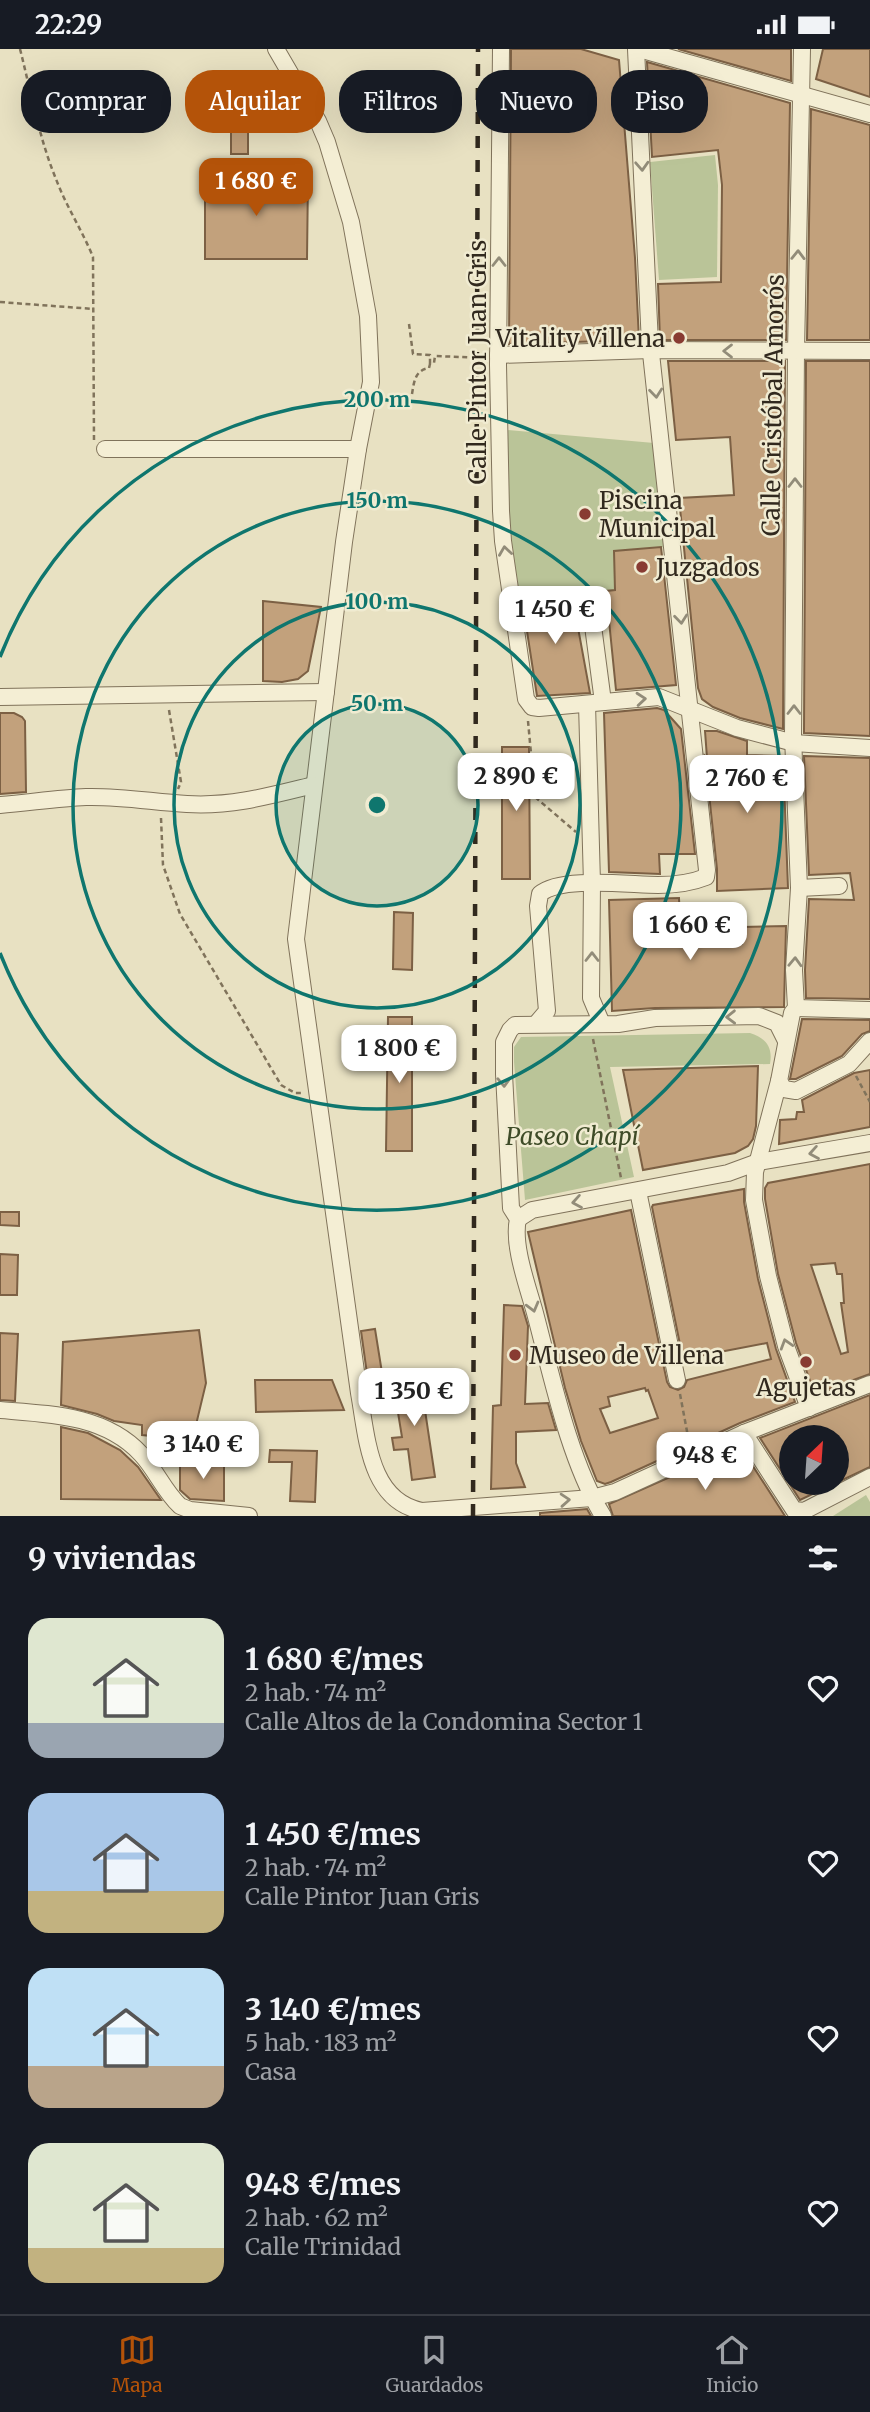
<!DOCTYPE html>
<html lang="es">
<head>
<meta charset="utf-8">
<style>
  :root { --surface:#171b24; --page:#242831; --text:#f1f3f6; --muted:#9ea1a6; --line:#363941; --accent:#b45309 }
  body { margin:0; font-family:Merriweather,serif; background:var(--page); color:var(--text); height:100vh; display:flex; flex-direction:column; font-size:26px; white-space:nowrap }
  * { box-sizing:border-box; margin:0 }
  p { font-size:23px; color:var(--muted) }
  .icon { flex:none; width:38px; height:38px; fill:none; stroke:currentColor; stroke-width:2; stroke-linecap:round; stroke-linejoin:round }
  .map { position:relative; height:1467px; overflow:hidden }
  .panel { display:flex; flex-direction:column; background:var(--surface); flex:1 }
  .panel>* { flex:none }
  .guide { position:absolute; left:21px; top:21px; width:830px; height:63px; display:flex; gap:14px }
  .needle { width:46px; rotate:25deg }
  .buttons { position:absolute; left:779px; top:1376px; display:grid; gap:14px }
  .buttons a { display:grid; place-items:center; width:70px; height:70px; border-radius:50%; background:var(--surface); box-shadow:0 7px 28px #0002; font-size:35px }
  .price { position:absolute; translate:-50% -60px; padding:0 16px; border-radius:14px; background:#fff; color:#222; font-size:23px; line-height:46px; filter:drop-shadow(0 2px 4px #0008) }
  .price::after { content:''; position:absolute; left:50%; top:42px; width:21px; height:16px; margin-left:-10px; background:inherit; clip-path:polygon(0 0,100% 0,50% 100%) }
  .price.current { background:var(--accent); color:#fff }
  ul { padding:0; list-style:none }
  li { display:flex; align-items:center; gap:21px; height:175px; padding:0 28px }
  li span { display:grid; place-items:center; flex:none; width:196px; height:140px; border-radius:21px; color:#555 }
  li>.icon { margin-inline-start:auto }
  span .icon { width:84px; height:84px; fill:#fffc; stroke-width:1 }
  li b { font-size:30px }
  h2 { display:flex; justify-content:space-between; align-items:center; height:84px; padding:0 28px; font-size:30px }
  .tag { padding:0 24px; border-radius:28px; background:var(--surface); box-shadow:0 7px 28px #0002; font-size:24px; line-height:63px }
  .tag.current { background:var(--accent); color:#fff }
  .status { display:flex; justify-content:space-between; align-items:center; height:49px; padding:0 35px; background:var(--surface); direction:ltr }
  .status svg { height:19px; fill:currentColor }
  .tab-bar { display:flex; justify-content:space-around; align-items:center; height:98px; border-top:2px solid var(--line); background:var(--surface); font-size:19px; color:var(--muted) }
  .tab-bar a { display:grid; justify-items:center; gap:4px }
  .tab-bar .current { color:var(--accent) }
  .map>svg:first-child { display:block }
  .green { fill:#bac498 }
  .building { fill:#c2a17c; stroke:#7c6044; stroke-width:2; fill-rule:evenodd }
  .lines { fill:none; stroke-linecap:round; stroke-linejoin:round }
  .minor-casing { stroke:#80735b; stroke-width:18 }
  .path { stroke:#80735b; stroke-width:2.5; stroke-dasharray:5 3.5; stroke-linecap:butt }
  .minor { stroke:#f4eed4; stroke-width:16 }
  .rail { stroke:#31291e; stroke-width:4.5; stroke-dasharray:12 12; stroke-linecap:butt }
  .oneway { stroke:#928c79 }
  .ring { fill:none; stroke:#0f766e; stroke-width:3.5 }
  .poi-dot { fill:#883b32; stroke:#f0ebd1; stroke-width:2.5 }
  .labels { text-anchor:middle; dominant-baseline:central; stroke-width:5; stroke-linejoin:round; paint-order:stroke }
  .poi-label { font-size:24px; fill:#31291e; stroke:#f0ebd1; text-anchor:start }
  .street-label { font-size:24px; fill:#31291e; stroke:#f0ebd1 }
  .park-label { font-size:24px; font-style:italic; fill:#3e4b27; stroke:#f0ebd1 }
  .centre { fill:#0f766e; stroke:#f0ebd1; stroke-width:3.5 }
  .ring-label { font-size:21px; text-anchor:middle; font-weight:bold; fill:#0f766e; stroke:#f0ebd1; stroke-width:5; stroke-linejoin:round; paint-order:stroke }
</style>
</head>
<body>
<div class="status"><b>22:29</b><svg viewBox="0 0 49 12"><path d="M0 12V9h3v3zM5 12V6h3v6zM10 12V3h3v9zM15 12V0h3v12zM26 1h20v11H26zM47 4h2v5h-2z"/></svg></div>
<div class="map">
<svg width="870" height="1467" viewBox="0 0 870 1467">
  <rect width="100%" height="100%" fill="#e8e1c2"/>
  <g class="green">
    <path d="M715 106 718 136 717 228 659 231 650 113Z"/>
    <path d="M507 381 654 394 666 498 614 502 615 541 521 551 508 480Z"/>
    <path d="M750 984C766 989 773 998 770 1015L610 1018 634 1128 525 1151 514 1013V998L521 988Z"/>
    <path d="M866 1446 870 1453V1467H833Z"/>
  </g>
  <g class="building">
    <path d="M511 0H581L619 11 635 209 639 291 509 295Z"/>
    <path d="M678 0H791V32Z"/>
    <path d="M823 0H870V48L816 30Z"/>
    <path d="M647 13 790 54 786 291H660L658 235 721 233 722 136 718 101 652 108Z"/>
    <path d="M811 60 870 76V291H807Z"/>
    <rect x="231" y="80" width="17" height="25"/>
    <path d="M205 128H308L307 210H205Z"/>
    <path d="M668 312H785L783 680 740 669 713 658 702 650 698 639 679 449 734 446 730 388 676 391Z"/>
    <path d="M806 312H870V687L804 684Z"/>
    <path d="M661 498 676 636 616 641 606 542 615 541 614 502Z"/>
    <path d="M572 546 590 644 537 647 522 550Z"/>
    <path d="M263 552 321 558 308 622 298 630 282 633 263 632Z"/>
    <path d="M657 659 664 661 681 680 695 805H659L660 825 609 823 604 664Z"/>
    <path d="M0 664H14L22 668 25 672 26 743 0 745Z"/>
    <path d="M705 682H717L747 692V706L783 707 788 839 717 842V820L705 707 707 709Z"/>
    <path d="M502 698H529L530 830H502Z"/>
    <path d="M804 707 870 709V950L806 949 805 921 809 850 854 851 850 824 809 826Z"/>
    <path d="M679 849 681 896 742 895V878L786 877 784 958 655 959 612 962 609 851Z"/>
    <path d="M394 863 413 864 412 921 393 920Z"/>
    <path d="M388 968H412V1102H386Z"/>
    <path d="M802 970 870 971V982L862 985 842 1007 796 1030H790Z"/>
    <path d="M758 1017 756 1077 753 1090 748 1097 735 1104 643 1121 623 1021Z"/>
    <path d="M870 1021V1078L779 1095 780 1071 796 1070 797 1063H804L802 1051 854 1024Z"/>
    <path d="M870 1115V1325L815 1345 796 1294 778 1225 765 1150V1139L768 1134ZM835 1214 837 1225H842L844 1254H841L848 1303 841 1305 811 1216Z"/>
    <path d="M744 1140V1153L758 1230 776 1300 795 1353 740 1374 611 1433 605 1435 597 1432 581 1392 565 1339 528 1183 631 1161 667 1333 670 1338 678 1341 684 1338 687 1331 771 1310 767 1294 683 1310 652 1158 653 1156ZM645 1339 646 1342 648 1341 658 1369 610 1384 600 1360 610 1357 608 1348Z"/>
    <path d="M0 1163H19V1177L0 1176Z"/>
    <path d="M0 1205 18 1206 17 1246H0Z"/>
    <path d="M504 1256 522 1257 528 1277 525 1355 548 1354 556 1381 516 1383V1414L525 1438 491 1440 493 1357 501 1356Z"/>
    <path d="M375 1280 383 1330 368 1332 361 1282Z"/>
    <path d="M199 1281 206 1334 195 1380 171 1378V1389L142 1386V1376L114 1372 97 1365 61 1356 63 1293Z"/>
    <path d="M0 1284 18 1285 15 1352 0 1351Z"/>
    <path d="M420 1328 435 1428 412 1431 408 1400 394 1401 392 1389 402 1388 393 1333Z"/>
    <path d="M255 1331H332L344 1361 256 1363Z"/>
    <path d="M870 1346V1418L800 1451 760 1389ZM791 1388H836V1433H791Z"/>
    <path d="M61 1378 88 1384 120 1401 138 1418 161 1451 61 1450Z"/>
    <path d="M740 1397 785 1467H613L609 1455Z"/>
    <path d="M270 1401 317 1402 315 1453 290 1452 292 1413H269Z"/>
    <path d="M224 1413V1452L190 1450 180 1441V1414Z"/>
    <path d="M587 1460 591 1467H540V1464Z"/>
  </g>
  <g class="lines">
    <defs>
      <g id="minor">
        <path d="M276 0 318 72 327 93 351 173 368 267 371 333 358 400 344 493 296 890 359 1344C367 1388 369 1452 422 1462L592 1449 615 1443 744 1384 870 1335"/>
        <path d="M501 0 498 316 501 462 503 492 526 650 532 658 539 659 659 648 737 679 794 694 870 699"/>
        <path d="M639 0 870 65"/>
        <path d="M802 0 796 302 793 687 799 839 794 921 796 959 792 964 779 1032 755 1123 754 1151 768 1227 786 1297 809 1359"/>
        <path d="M498 306 651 301 870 302"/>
        <path d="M105 400H358"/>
        <path d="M590 554 603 653"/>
        <path d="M0 648 326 643"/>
        <path d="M587 655 592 834 591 949 602 975"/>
        <path d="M0 756C28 754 57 749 86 748 120 747 153 753 187 755 231 758 273 746 314 736"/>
        <path d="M799 839 839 837"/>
        <path d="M796 959 870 961"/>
        <path d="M536 975 547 962 538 857 540 845C560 827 630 836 658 836 674 836 691 834 706 828L707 821 650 295 636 0"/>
        <path d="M779 1032 784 1040 796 1042 849 1015 870 992"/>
        <path d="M638 1142 677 1331"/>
        <path d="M518 1170 532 1161 728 1124 758 1113 870 1094"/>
        <path d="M0 1361C50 1365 105 1366 141 1405 156 1421 164 1442 180 1457L190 1461 249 1467"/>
        <path d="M744 1384 794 1461 804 1462 870 1428"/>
        <path d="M603 1467C569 1411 552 1328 535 1264 528 1238 512 1196 518 1170L511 1159 504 1025V993L510 981 515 976 618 975 655 969 759 967 777 974 786 992"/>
      </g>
    </defs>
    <use href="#minor" class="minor-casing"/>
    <g class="path">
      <path d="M20 0C31 43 39 89 56 130 66 157 82 181 93 208L94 392"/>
      <path d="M0 253 94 260"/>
      <path d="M409 275 413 305 430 306V315"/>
      <path d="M412 345C414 333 415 321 429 319L430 315 434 314 435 307 484 309"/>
      <path d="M169 661 181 733 178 740"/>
      <path d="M528 672 535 748 576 783"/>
      <path d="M161 769 163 816 180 865 281 1036 295 1044H303"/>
      <path d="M593 990 621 1129 623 1128"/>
      <path d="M856 1027 870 1053"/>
      <path d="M680 1345 689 1393"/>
    </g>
    <use href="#minor" class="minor"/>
    <path class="rail" d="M473 1467 478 0"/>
  </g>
  <defs><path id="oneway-chevron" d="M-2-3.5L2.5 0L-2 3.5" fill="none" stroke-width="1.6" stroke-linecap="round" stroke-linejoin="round" transform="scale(1.75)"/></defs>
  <g class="oneway">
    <use href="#oneway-chevron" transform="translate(642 117) rotate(87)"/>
    <use href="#oneway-chevron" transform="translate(798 206) rotate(-89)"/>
    <use href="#oneway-chevron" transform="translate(499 213) rotate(-90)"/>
    <use href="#oneway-chevron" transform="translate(728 302) rotate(-180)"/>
    <use href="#oneway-chevron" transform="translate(656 344) rotate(84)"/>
    <use href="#oneway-chevron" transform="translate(795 434) rotate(-90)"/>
    <use href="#oneway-chevron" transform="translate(505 502) rotate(-98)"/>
    <use href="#oneway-chevron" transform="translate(681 570) rotate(84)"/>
    <use href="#oneway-chevron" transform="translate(641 650) rotate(-5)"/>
    <use href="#oneway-chevron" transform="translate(794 661) rotate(-90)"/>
    <use href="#oneway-chevron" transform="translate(592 908) rotate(-90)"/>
    <use href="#oneway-chevron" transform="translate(795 913) rotate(-88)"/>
    <use href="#oneway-chevron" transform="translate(731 968) rotate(179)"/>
    <use href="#oneway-chevron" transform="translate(504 1033) rotate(88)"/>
    <use href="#oneway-chevron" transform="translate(814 1104) rotate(170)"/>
    <use href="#oneway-chevron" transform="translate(577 1153) rotate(170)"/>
    <use href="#oneway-chevron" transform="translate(533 1258) rotate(75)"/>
    <use href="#oneway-chevron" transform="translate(786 1295) rotate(-107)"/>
    <use href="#oneway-chevron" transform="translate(565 1451) rotate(-4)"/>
  </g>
  <circle cx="377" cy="756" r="101" fill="#0f766e" fill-opacity=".12"/>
  <g class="ring">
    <circle cx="377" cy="756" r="101"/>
    <circle cx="377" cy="756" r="203"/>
    <circle cx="377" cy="756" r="304"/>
    <path d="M0 608A405 405 0 1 1 0 904"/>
  </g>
  <g class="poi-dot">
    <circle cx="679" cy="289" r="7"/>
    <circle cx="585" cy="465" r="7"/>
    <circle cx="642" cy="518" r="7"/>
    <circle cx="515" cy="1306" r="7"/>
    <circle cx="806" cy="1313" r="7"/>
  </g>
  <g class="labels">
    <g class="poi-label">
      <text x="665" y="289" text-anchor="end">Vitality Villena</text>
      <text x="599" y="451">Piscina<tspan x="599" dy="28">Municipal</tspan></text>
      <text x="656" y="518">Juzgados</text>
      <text x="529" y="1306">Museo de Villena</text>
      <text x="806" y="1338" text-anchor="middle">Agujetas</text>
    </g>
    <g class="street-label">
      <text transform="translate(477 313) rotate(-90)">Calle Pintor Juan Gris</text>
      <text transform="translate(773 356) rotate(-89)">Calle Cristóbal Amorós</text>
    </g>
    <g class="park-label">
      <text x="572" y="1087">Paseo Chapí</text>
    </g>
  </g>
  <circle cx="377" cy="756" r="10" class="centre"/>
  <g class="ring-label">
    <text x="377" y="358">200 m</text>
    <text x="377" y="459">150 m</text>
    <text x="377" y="560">100 m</text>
    <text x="377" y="662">50 m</text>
  </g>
</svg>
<div class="buttons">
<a><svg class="needle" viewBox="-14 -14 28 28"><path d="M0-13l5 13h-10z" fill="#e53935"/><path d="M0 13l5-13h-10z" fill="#9ea1a6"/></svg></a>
</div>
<b class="price current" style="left:256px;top:169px">1 680 €</b>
<b class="price" style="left:555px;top:597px">1 450 €</b>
<b class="price" style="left:516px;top:764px">2 890 €</b>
<b class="price" style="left:747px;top:766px">2 760 €</b>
<b class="price" style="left:690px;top:913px">1 660 €</b>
<b class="price" style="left:399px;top:1036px">1 800 €</b>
<b class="price" style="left:414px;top:1379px">1 350 €</b>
<b class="price" style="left:203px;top:1432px">3 140 €</b>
<b class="price" style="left:705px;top:1443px">948 €</b>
<div class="guide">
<a class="tag">Comprar</a>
<a class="tag current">Alquilar</a>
<a class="tag">Filtros</a>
<a class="tag">Nuevo</a>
<a class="tag">Piso</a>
</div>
</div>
<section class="panel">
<h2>9 viviendas<svg class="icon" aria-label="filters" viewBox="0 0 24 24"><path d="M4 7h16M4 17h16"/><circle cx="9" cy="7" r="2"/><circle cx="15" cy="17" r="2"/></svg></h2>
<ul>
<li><span style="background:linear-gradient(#dfe7d0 75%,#9aa5b1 0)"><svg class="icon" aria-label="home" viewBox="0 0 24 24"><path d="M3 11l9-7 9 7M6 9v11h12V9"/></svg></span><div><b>1 680 €/mes</b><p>2 hab. · 74 m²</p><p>Calle Altos de la Condomina Sector 1</p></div><svg class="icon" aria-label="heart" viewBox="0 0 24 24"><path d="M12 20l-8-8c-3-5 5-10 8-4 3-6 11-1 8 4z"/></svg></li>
<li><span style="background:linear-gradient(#a9c7e8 70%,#c2b280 0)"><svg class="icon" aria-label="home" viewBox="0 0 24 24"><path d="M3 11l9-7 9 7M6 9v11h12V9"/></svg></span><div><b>1 450 €/mes</b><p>2 hab. · 74 m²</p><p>Calle Pintor Juan Gris</p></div><svg class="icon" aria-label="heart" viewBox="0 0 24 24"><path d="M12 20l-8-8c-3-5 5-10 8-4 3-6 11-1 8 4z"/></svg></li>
<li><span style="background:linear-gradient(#bfe0f5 70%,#b9a48a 0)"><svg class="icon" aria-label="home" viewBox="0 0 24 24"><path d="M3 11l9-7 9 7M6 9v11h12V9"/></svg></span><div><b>3 140 €/mes</b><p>5 hab. · 183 m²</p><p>Casa</p></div><svg class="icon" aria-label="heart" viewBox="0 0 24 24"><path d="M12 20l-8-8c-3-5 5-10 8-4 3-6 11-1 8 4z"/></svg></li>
<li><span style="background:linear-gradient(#dfe7d0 75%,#c2b280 0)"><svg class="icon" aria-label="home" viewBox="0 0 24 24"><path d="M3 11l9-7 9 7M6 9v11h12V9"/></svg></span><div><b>948 €/mes</b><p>2 hab. · 62 m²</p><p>Calle Trinidad</p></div><svg class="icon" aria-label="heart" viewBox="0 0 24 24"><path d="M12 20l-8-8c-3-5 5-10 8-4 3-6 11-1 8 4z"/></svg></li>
</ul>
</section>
<nav class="tab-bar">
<a class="current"><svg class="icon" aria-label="map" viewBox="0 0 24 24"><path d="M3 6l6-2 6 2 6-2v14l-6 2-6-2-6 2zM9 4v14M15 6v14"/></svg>Mapa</a>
<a><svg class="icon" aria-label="saved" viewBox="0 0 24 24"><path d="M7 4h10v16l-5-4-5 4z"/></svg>Guardados</a>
<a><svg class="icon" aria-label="home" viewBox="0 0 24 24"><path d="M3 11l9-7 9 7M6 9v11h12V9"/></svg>Inicio</a>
</nav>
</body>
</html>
